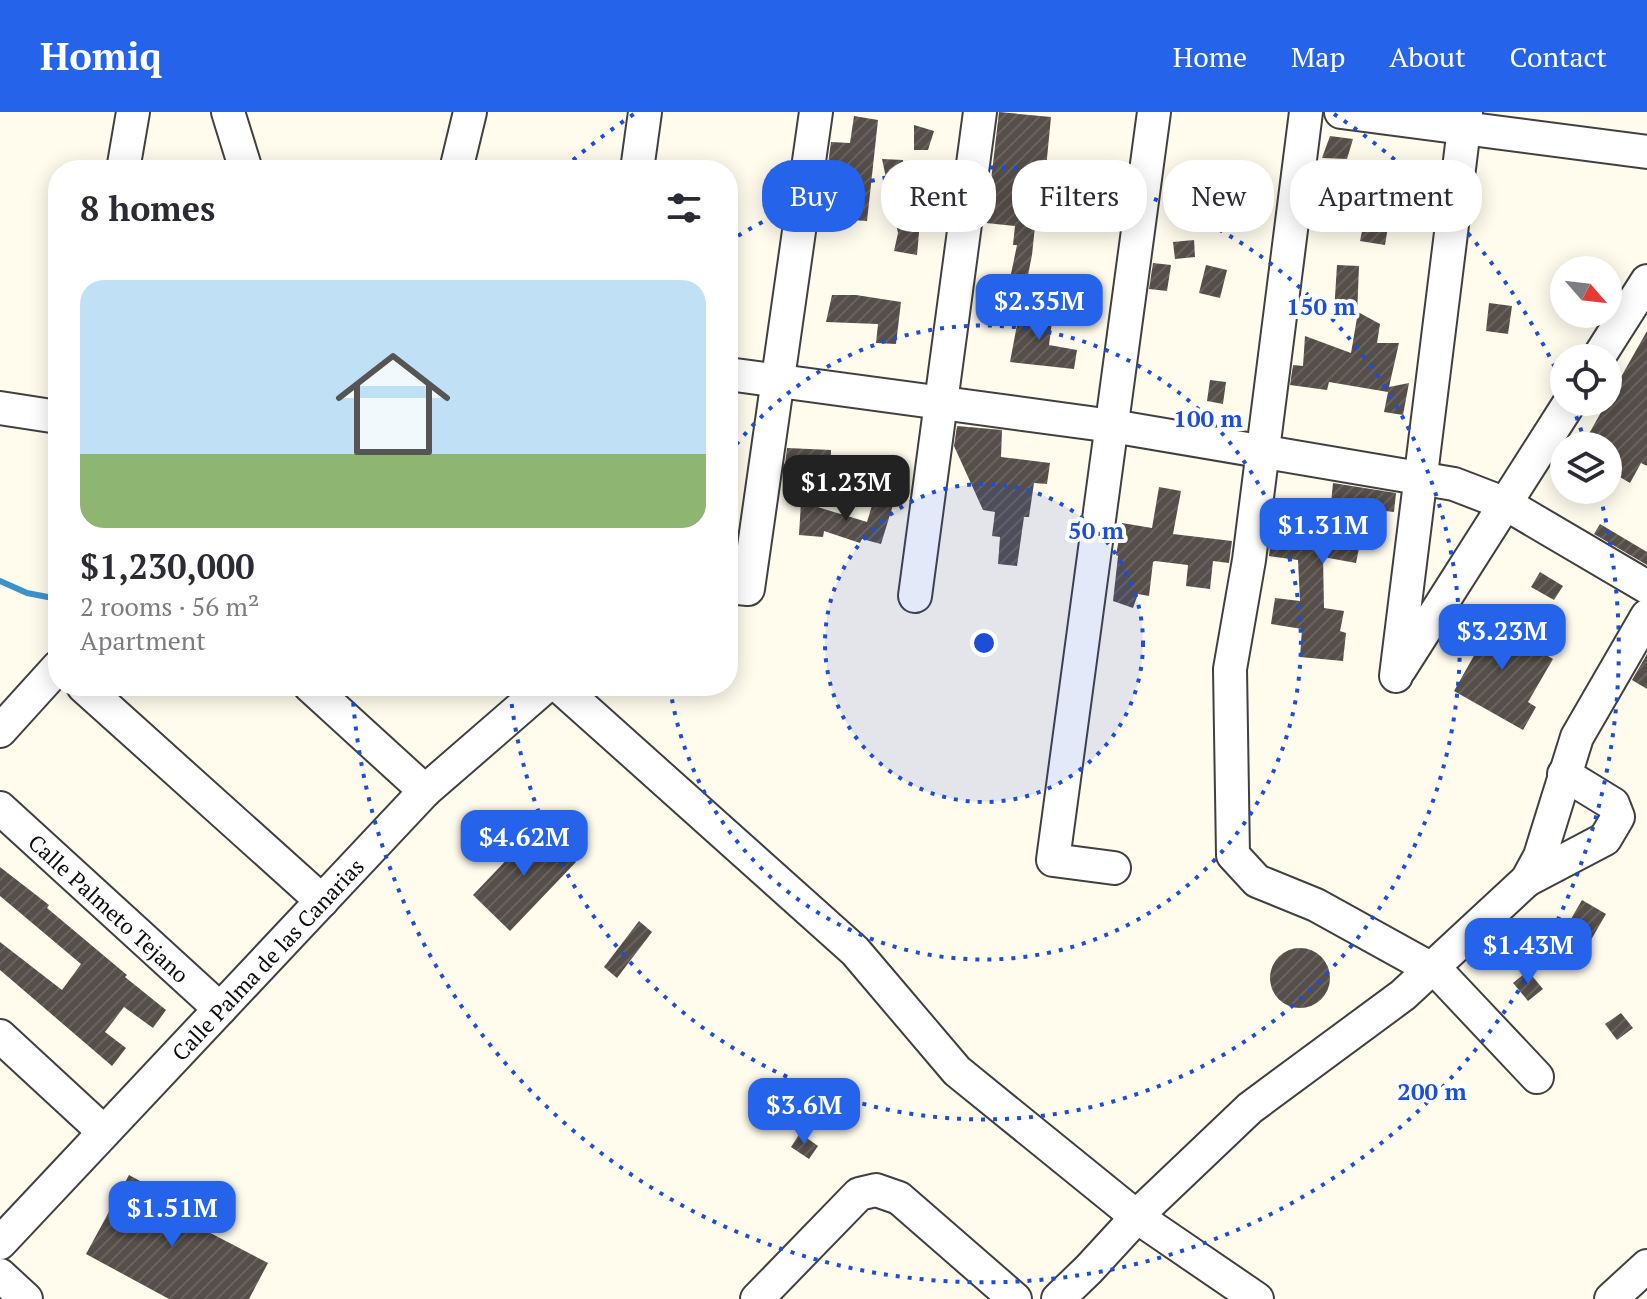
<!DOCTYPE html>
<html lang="en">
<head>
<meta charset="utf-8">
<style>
  :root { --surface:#fff; --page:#f7f7f7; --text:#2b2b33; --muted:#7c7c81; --accent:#2563eb }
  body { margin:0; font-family:"PT Serif",serif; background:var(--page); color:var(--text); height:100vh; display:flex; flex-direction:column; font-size:30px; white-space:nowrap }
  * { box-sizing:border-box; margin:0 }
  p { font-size:26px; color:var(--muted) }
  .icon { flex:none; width:44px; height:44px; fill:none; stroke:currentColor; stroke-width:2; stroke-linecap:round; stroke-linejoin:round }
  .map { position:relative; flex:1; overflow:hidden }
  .drawer { position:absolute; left:48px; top:48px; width:690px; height:536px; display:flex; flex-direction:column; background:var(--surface); border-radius:32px; box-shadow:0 4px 20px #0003 }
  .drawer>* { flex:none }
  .guide { position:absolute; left:762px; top:48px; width:760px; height:72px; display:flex; gap:16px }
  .needle { width:52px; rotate:118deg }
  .buttons { position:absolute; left:1550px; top:144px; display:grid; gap:16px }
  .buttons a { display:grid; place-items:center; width:72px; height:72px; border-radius:50%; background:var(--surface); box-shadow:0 4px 20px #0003; font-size:40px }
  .price { position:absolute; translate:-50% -68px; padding:0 18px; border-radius:16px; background:var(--accent); color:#fff; font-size:26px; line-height:52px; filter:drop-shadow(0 2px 4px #0008) }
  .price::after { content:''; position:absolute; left:50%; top:48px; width:24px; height:18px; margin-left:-12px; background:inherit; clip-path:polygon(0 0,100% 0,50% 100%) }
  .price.on { background:#222; color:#fff }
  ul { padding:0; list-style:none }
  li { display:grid; align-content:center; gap:16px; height:424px; padding:0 32px }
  li span { display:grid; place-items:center; height:248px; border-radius:24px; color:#555 }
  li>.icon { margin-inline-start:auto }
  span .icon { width:144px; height:144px; fill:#fffc; stroke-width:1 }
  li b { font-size:34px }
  h2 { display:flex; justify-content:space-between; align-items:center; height:96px; padding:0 32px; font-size:34px }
  .chip { padding:0 28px; border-radius:32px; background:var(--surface); box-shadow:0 4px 20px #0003; font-size:28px; line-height:72px }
  .chip.on { background:var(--accent); color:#fff }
  header { display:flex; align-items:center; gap:48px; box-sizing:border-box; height:112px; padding:0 40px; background:var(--accent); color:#fff }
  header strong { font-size:38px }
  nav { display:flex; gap:44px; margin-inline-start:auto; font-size:28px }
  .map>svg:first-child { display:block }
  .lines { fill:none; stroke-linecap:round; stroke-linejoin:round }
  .stream { stroke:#3c93ca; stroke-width:6 }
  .building { fill:url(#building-hatch) }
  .minor-casing { stroke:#404040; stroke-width:36 }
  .minor { stroke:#fff; stroke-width:32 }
  .ring { fill:none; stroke:#1d4ed8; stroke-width:4; stroke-dasharray:4 8 }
  .labels { text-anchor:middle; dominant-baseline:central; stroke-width:8; stroke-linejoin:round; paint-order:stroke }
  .street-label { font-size:22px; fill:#0d0d0d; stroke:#fff }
  .centre { fill:#1d4ed8; stroke:#fff; stroke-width:4 }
  .ring-label { font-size:24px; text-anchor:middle; font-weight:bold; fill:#1d4ed8; stroke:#fff; stroke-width:8; stroke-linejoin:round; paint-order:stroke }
</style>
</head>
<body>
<header>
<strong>Homiq</strong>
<nav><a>Home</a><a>Map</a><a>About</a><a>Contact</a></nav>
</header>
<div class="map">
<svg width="1647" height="1187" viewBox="0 0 1647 1187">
  <defs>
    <pattern id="building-hatch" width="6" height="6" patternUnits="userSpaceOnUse" patternTransform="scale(2)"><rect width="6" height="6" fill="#554e49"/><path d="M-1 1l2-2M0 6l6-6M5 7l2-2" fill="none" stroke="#68635f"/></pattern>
  </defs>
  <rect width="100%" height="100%" fill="#fffbed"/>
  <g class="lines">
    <path class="stream" d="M0 469 27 481 58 487"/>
  </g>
  <g class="building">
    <path d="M999 0 1051 5 1045 67 1070 65 1068 92 1038 85 1032 143 1022 193 1005 191 1017 133H1013L1015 114 986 111Z"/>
    <path d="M854 4 878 8 867 109 835 107 847 86 824 82 831 30 850 31Z"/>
    <path d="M914 13 934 19 928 38H914Z"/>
    <path d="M1330 24 1353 27 1347 47 1322 46Z"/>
    <path d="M882 47 903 48 901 86 922 87 917 143 894 139 898 121Z"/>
    <path d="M1359 50 1379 51 1376 79 1351 83Z"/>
    <path d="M1365 105 1389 109 1385 133 1360 129Z"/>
    <path d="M1194 128 1195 145 1175 147 1173 130Z"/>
    <path d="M1153 151 1171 153 1167 179 1149 177Z"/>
    <path d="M1206 153 1227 158 1220 186 1199 181Z"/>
    <path d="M1337 153 1359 154 1357 204 1334 201Z"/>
    <path d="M832 183H856L901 190 896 232 876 231 878 212 826 210Z"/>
    <path d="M1489 191 1512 194 1508 222 1486 219Z"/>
    <path d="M1020 197 1053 201 1049 233 1077 238 1074 257 1010 250Z"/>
    <path d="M1358 200 1380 212 1377 231H1399L1389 275 1409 271 1403 303 1384 300 1388 280 1329 270 1327 278 1290 273 1293 253 1303 254 1305 224 1351 241Z"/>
    <path d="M1647 219V354L1641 351 1630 371 1608 358V334H1582Z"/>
    <path d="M1210 268 1226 270 1223 292 1207 289Z"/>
    <path d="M957 314 1002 318 1001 345 1050 351 1047 372 1034 371 1029 405H1024L1017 454 998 452 1000 425 992 424 995 400 983 398 954 334Z"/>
    <path d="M787 336 831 338 830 370 783 368Z"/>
    <path d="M1333 371 1396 381 1394 400 1367 397 1356 451 1323 445 1324 496 1344 499 1340 519 1346 521 1343 549 1300 545 1302 517 1271 512 1275 486 1300 489 1298 448 1269 444 1273 408 1320 416 1325 390 1331 391Z"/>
    <path d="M1159 375 1181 379 1173 422 1232 429 1229 451 1213 449 1210 477 1186 474 1188 453 1155 449 1153 450 1149 484 1138 482 1133 496 1113 489 1118 444 1116 443 1122 411 1152 416Z"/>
    <path d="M874 387 893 393 881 432 862 427 860 431 824 419 823 425 799 423 801 390 867 410Z"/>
    <path d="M1600 412 1647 440V453L1594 422Z"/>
    <path d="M1540 460 1563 474 1554 488 1531 475Z"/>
    <path d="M1472 500 1553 547 1528 590 1536 595 1523 618 1454 579 1480 533 1459 522Z"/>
    <path d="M1647 542V577L1632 568Z"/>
    <path d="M539 714 576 750 510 819 473 783Z"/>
    <path d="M0 755 49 793 47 796 127 863 125 865 166 898 153 916 124 895 105 920 126 936 112 954 0 858V830L62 878 81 852 0 784Z"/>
    <path d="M1582 788 1606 802 1581 845 1557 831Z"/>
    <path d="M639 809 652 820 617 866 604 855Z"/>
    <circle cx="1300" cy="866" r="30"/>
    <path d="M1528 859 1543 877 1528 889 1513 871Z"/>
    <path d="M1621 901 1633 916 1617 928 1605 912Z"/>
    <path d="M800 1021 818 1034 809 1047 791 1035Z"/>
    <path d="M129 1063 203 1103 197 1114 268 1151 249 1187H169L86 1142Z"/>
  </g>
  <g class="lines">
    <defs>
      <g id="minor">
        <path d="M228 0 246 58"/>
        <path d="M1306 0 1249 448 1230 557 1233 743 1257 769 1316 793 1439 861 1537 965"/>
        <path d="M1341 0 1647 40"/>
        <path d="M123 58 133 0"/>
        <path d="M456 58 470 0"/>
        <path d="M637 58 645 0"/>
        <path d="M1598 246 1647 169"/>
        <path d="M728 262 1112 314 1454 372 1506 392 1647 475"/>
        <path d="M0 296 58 305"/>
        <path d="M728 475 748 477 816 0"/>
        <path d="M915 484 980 0"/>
        <path d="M1400 557 1570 290"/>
        <path d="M1396 564 1466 0"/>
        <path d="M83 574 322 789"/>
        <path d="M310 574 425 679"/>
        <path d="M559 574 855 839 957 959 1137 1105 1257 1187"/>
        <path d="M0 619 58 555"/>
        <path id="s1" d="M0 696 220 897"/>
        <path d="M1114 756 1053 748 1154 0"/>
        <path d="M1527 768 1605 727 1618 705 1613 692 1564 662"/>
        <path d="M0 924 104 1020"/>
        <path id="s2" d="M0 1131 425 679 546 574"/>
        <path d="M0 1163 26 1187"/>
        <path d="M757 1187 859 1082 876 1078 899 1086 1015 1187"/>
        <path d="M1058 1187 1089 1157 1147 1094 1250 996 1403 883 1527 768 1540 744 1577 625 1647 504"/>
        <path d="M1611 1187 1647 1154"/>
      </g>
    </defs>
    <use href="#minor" class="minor-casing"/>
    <use href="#minor" class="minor"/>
  </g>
  <circle cx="984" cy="531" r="159" fill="#1d4ed8" fill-opacity=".12"/>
  <g class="ring">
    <circle cx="984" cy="531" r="159"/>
    <path d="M729 342A317 317 0 1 1 670 575"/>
    <path d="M728 130A476 476 0 1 1 510 577"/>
    <path d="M564 56A634 634 0 0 1 634 2M1334 2A634 634 0 0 1 1563 273M1572 293A634 634 0 0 1 1585 330M1600 383A634 634 0 1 1 352 575"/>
  </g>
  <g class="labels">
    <g class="street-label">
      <text stroke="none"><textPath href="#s1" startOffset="148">Calle Palmeto Tejano</textPath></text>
      <text stroke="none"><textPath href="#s2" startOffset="390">Calle Palma de las Canarias</textPath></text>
    </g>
  </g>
  <circle cx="984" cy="531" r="12" class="centre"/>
  <g class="ring-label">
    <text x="1321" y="203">150 m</text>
    <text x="1208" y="315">100 m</text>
    <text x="1096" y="427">50 m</text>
    <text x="1432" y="988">200 m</text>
  </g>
</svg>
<div class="buttons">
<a><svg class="needle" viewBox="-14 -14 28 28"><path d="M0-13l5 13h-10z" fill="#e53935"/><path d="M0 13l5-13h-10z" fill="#7c7c81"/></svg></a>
<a><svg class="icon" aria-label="locate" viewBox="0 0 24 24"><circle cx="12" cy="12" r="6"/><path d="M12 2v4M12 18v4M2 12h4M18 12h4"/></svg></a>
<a><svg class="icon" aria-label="layers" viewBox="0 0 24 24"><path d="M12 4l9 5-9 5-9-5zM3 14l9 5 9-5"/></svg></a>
</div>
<b class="price" style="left:1039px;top:230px">$2.35M</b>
<b class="price on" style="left:846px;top:411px">$1.23M</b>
<b class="price" style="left:1323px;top:454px">$1.31M</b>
<b class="price" style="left:1502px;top:560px">$3.23M</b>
<b class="price" style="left:524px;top:766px">$4.62M</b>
<b class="price" style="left:1528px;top:874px">$1.43M</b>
<b class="price" style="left:804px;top:1034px">$3.6M</b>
<b class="price" style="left:172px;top:1137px">$1.51M</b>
<div class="guide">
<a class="chip on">Buy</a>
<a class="chip">Rent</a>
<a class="chip">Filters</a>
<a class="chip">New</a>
<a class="chip">Apartment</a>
</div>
<section class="drawer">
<h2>8 homes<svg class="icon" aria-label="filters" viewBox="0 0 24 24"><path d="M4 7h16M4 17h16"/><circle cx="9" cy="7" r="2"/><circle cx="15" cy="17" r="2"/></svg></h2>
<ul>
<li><span style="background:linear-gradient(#bfe0f5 70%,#8fb573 0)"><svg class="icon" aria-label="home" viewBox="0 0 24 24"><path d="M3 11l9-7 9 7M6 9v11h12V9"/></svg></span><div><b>$1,230,000</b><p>2 rooms · 56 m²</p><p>Apartment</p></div></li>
</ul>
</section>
</div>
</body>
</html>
